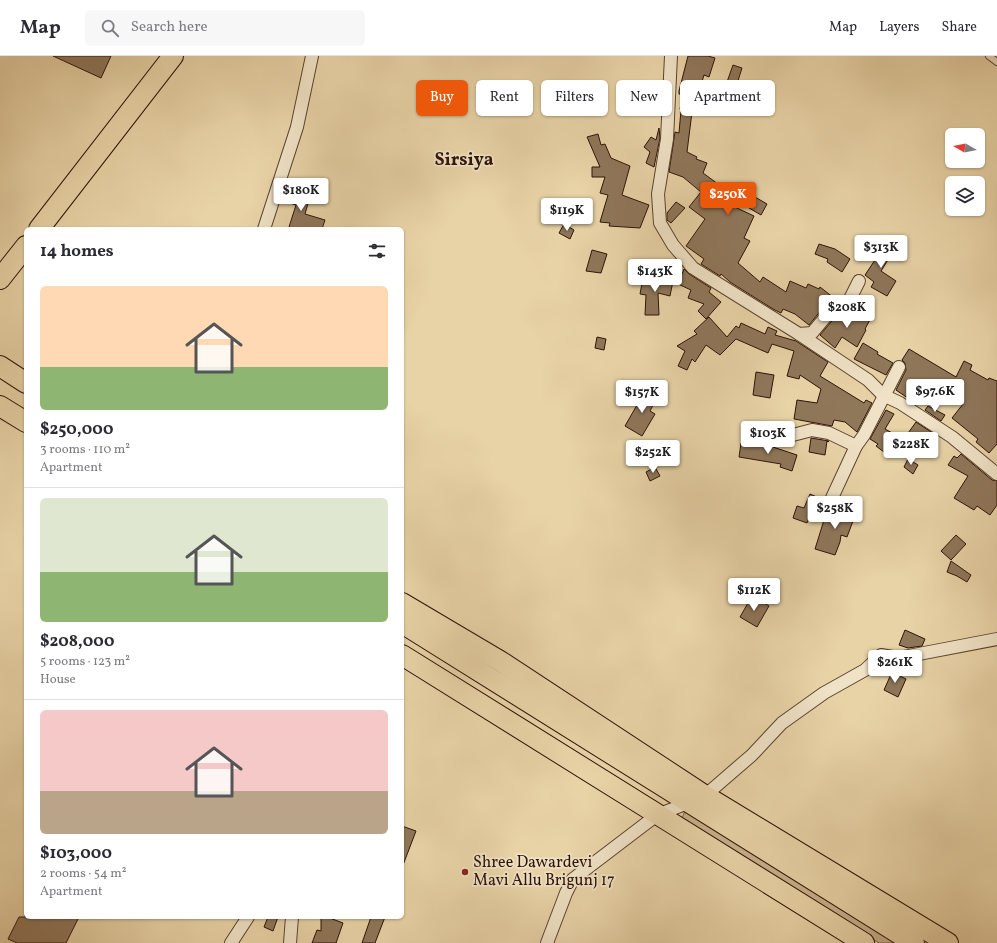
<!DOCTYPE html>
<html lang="en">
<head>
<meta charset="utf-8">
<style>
  :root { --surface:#fff; --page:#f7f7f7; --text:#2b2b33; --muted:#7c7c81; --line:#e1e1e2; --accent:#ea580c }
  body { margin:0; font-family:Vollkorn,serif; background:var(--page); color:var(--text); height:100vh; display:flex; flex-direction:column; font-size:15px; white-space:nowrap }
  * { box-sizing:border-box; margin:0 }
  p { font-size:13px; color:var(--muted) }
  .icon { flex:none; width:22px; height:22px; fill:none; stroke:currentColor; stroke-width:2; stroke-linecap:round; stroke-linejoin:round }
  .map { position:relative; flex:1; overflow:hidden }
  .side { position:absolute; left:24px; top:171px; width:380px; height:692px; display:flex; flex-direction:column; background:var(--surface); border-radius:6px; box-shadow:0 1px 3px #0004 }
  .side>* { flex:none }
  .hud { position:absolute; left:416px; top:24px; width:380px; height:36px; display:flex; gap:8px }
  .needle { width:26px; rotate:279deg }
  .controls { position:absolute; left:945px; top:72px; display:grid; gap:8px }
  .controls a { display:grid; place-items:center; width:40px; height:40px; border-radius:6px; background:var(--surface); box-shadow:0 1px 3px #0004; font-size:20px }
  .price { position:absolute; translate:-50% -34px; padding:0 9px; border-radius:4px; background:#fff; color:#222; font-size:13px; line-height:26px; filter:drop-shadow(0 1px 2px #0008) }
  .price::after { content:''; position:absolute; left:50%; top:24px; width:12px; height:9px; margin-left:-6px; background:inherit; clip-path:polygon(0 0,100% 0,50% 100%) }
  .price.selected { background:var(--accent); color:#fff }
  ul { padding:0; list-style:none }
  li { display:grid; align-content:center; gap:8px; height:212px; padding:0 16px }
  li+li { border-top:1px solid var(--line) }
  li span { display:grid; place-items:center; height:124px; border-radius:6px; color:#555 }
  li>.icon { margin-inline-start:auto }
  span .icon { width:72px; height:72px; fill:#fffc; stroke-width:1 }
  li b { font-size:17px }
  h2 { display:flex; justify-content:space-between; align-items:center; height:48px; padding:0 16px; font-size:17px }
  .chip { padding:0 14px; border-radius:6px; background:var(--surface); box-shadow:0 1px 3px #0004; font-size:14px; line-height:36px }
  .chip.selected { background:var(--accent); color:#fff }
  header { display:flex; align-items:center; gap:24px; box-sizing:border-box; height:56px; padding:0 20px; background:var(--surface); border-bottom:1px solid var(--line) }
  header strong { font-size:19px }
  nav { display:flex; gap:22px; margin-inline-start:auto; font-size:14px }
  .search { width:280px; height:36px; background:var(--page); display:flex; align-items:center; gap:10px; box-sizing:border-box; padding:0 14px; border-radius:6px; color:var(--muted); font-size:15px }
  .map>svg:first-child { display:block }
  .green { fill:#c8b28c; stroke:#7b624a }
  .building { fill:#8f775a; stroke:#2e1307 }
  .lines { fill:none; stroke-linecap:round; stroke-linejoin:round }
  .service-casing { stroke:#5c432f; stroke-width:8 }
  .minor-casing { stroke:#5c432f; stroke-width:14 }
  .trunk-casing { stroke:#2e1307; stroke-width:22 }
  .service { stroke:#f0e2c6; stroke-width:6 }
  .minor { stroke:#f0e2c6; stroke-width:12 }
  .trunk { stroke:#e8d3a7; stroke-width:20 }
  .poi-dot { fill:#8f2418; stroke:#f0e2c6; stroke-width:1.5 }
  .labels { text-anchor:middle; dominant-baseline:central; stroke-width:3.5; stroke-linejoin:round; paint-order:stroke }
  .poi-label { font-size:16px; fill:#2e1307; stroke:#f0e2c6; text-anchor:start }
  .quarter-label { font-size:18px; font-weight:bold; fill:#2e1307; stroke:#f0e2c6 }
</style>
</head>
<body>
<header>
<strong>Map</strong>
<div class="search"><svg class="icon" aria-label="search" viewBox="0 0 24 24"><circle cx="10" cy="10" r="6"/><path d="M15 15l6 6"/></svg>Search here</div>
<nav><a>Map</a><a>Layers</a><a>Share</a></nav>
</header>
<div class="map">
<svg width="997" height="887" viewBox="0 0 997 887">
  <rect width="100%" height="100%" fill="#e8d3a7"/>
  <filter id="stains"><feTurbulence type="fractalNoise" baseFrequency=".005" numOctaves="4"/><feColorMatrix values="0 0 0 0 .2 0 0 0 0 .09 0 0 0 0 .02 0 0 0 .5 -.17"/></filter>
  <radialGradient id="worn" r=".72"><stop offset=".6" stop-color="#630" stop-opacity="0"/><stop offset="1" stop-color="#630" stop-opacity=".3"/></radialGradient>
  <path class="green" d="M689 756 900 887H879L681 765 684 757Z"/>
  <g class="building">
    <path d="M53 0H111L101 22Z"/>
    <path d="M688 0H708L715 2 709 21 704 19 696 46 704 47 701 58 692 56 687 96 697 101 696 103 707 107 703 117 718 128 715 135 725 139 722 145 754 160 744 182 750 185 738 207 760 226 763 221 786 236 790 225 806 232 808 228 819 233 820 231 834 242 827 247 809 269 795 258 783 253 781 257 773 253 730 226 721 218 720 220 701 208 704 203 686 190 705 163 689 151 701 136 683 121 669 116 675 76 679 77 681 54 680 53 683 39 679 38V35Z"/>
    <path d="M733 9 742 12 737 28 727 26Z"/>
    <path d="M630 31 658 42 655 50 627 39Z"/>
    <path d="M659 72 660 82 654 111 646 107 650 96 644 91 651 81 656 84Z"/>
    <path d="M598 78 601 89 605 88 611 102 630 110 622 139 649 149 640 172 609 170 610 167 600 166 608 139 600 137 605 121H592V111H600L587 81Z"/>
    <path d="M286 129 295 133 293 138 309 144 305 158 325 164 322 173H296L289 171 296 149 281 144Z"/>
    <path d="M755 141 767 148 761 159 749 152Z"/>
    <path d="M676 146 685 152 671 167 667 164V157Z"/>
    <path d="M564 168 574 174 570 183 559 177Z"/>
    <path d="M879 185 894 194 881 215 896 225 887 240 871 231 874 226 865 219 875 204 870 201Z"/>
    <path d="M819 188 835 193 850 203 842 216 827 206 828 203 815 198Z"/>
    <path d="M592 194 607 198 601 217 586 215Z"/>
    <path d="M684 213 689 218 711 232 709 236 721 246 706 263 698 255 704 248 688 242 691 234 678 228Z"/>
    <path d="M643 222H656L673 225 670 240 658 237 659 259H645L646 239 640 238Z"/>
    <path d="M859 252 872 260 865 273 866 274 857 291 842 281 835 292 820 279 837 259 842 258 852 264Z"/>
    <path d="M709 261 727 281 736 270 739 272 741 267 765 278 768 271 777 275 775 279 796 285 828 306 820 320 864 347 866 344 872 347 857 376 845 366 834 364 832 370 794 363 797 344 817 347 821 333 800 319 799 323 787 320 794 295 772 288 768 297 736 283 720 299 706 289 695 306 692 303 687 314 678 310 685 295 677 290 697 278 694 275Z"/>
    <path d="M597 281 606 283 604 294 595 292Z"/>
    <path d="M863 287 878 296 877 298 893 307 886 319 854 303Z"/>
    <path d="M909 293 956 321 964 305 972 309 970 314 988 324 989 322 997 325V388L989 397 976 386 978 383 952 362 963 348 956 343 957 341 933 327 918 349 896 334 906 314 905 307 902 304Z"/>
    <path d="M756 316 774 319 770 342 753 339Z"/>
    <path d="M645 335 657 341 650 355 655 358 642 380 625 370Z"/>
    <path d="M928 350 945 359 941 365 925 354Z"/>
    <path d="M886 354 894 358 885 373 894 378 884 396 876 390 878 388 870 383Z"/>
    <path d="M916 366 937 380 927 395 906 380Z"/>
    <path d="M811 382 829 385 828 386 827 385 825 399 809 396Z"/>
    <path d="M741 387 773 391 797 399 792 415 780 411 781 408 739 401Z"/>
    <path d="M961 398 992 424 997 425V449L990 459 977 450 974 454 954 442 968 420 948 409 954 400 957 402Z"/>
    <path d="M908 403 918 409 913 418 904 411Z"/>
    <path d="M655 411 660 420 650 425 646 416Z"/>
    <path d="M810 438 819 442 807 467 793 462 797 450 804 452Z"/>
    <path d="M837 450 856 457 847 481 841 479 840 486 835 499 815 493 824 464 830 463Z"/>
    <path d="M956 479 966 488 951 504 941 495Z"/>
    <path d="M951 505 971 519 967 526 957 520 947 516Z"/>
    <path d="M752 540 769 550 757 571 740 561Z"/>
    <path d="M905 574 925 583 922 590 908 592 899 589Z"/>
    <path d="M892 616 906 623 898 641 884 634Z"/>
    <path d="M402 770 416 775 403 809H402Z"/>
    <path d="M19 861H79L66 887H17L8 883Z"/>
    <path d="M268 861H278L273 875 264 871Z"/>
    <path d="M321 861H327L343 867 336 887H312L317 874 321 875Z"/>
    <path d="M371 861H385L375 887H362Z"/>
  </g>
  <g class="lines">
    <defs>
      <path id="service" d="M989 0 997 6"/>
      <g id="minor">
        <path d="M671 0 667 83 658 138 660 167 673 189 693 212 799 278 868 324 883 339 900 347 952 381 997 418"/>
        <path d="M264 173 297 71 312 0"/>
        <path d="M799 278 812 277 833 252 847 249 859 225"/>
        <path d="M785 381 812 374 829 377 856 390"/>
        <path d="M825 457 856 390 864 379 899 311"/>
        <path d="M231 887 248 861"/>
        <path d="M290 887 292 861"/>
        <path d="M547 887 566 837 573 823 657 759 688 747 708 737 752 699 782 667 824 637 865 614 881 599 898 602 997 583"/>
      </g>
      <g id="trunk">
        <path d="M39 173 173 0"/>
        <path d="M0 223 26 190"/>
        <path d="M0 310 26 327"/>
        <path d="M0 350 26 366"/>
        <path d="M402 547 500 605 704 739 948 887"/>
        <path d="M402 567 914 887"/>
        <path d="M402 599 864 887"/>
      </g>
    </defs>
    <use href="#service" class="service-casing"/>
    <use href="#minor" class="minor-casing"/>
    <use href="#trunk" class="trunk-casing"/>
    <use href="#service" class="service"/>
    <use href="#minor" class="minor"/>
    <use href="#trunk" class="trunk"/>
  </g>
  <circle class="poi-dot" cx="465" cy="816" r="4"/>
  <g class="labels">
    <g class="poi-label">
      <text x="473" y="807">Shree Dawardevi<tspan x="473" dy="18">Mavi Allu Brigunj 17</tspan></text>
    </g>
    <g class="quarter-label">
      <text x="464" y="104">Sirsiya</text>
    </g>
  </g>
  <rect width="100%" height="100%" filter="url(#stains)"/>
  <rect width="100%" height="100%" fill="url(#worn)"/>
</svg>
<div class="controls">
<a><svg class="needle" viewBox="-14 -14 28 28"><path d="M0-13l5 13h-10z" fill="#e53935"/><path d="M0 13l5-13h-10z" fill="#7c7c81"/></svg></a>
<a><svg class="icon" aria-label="layers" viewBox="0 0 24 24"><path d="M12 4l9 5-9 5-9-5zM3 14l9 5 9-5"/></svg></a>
</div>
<b class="price" style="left:301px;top:156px">$180K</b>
<b class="price selected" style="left:728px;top:160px">$250K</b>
<b class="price" style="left:567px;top:176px">$119K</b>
<b class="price" style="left:881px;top:213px">$313K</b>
<b class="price" style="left:655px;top:237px">$143K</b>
<b class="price" style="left:847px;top:273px">$208K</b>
<b class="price" style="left:935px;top:357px">$97.6K</b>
<b class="price" style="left:642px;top:358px">$157K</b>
<b class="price" style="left:768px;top:399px">$103K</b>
<b class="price" style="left:911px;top:410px">$228K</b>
<b class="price" style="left:653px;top:418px">$252K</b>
<b class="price" style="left:835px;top:474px">$258K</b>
<b class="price" style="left:754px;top:556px">$112K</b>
<b class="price" style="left:895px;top:628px">$261K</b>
<div class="hud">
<a class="chip selected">Buy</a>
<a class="chip">Rent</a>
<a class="chip">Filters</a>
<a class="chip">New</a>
<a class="chip">Apartment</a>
</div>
<section class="side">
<h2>14 homes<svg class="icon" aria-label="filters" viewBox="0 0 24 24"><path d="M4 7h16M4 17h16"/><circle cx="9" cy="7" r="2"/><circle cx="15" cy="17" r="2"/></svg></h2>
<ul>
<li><span style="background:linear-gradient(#ffd9b3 65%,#8fb573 0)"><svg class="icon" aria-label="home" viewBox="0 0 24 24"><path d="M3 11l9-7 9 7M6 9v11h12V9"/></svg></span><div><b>$250,000</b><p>3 rooms · 110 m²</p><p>Apartment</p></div></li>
<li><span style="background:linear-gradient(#dfe7d0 60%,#8fb573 0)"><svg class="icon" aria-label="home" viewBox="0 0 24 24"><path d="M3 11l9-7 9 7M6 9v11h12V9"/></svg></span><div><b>$208,000</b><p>5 rooms · 123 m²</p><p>House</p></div></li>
<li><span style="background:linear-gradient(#f6c9c9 65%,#b9a48a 0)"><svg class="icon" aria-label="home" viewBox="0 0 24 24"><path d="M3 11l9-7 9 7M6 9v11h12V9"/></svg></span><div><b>$103,000</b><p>2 rooms · 54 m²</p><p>Apartment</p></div></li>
</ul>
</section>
</div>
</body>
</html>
